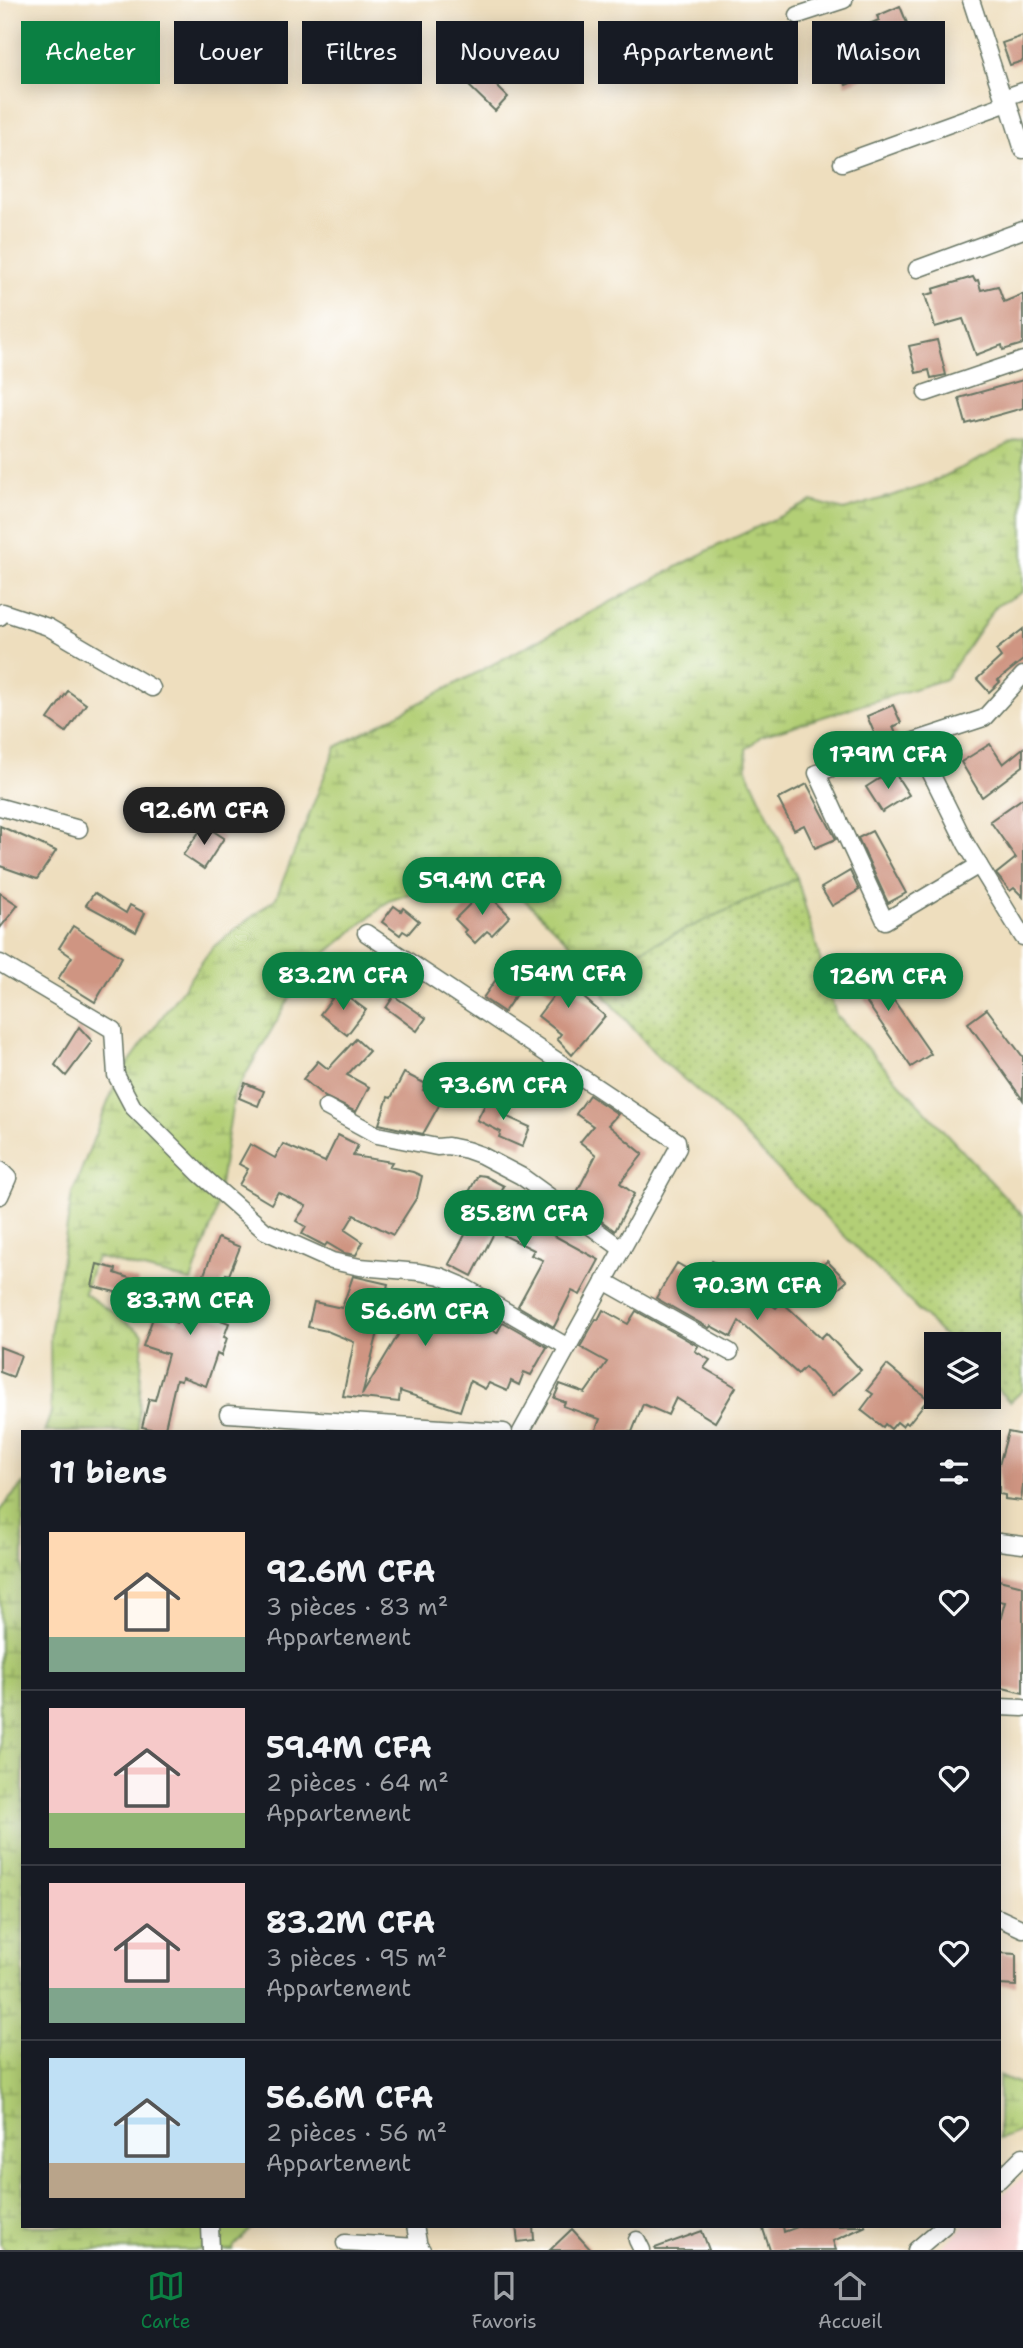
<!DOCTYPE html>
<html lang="fr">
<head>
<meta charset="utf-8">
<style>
  :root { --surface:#171b24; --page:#242831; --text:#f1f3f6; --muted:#9ea1a6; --line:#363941; --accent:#0b8043 }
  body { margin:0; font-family:"Shantell Sans",sans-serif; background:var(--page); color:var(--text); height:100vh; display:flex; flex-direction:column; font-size:26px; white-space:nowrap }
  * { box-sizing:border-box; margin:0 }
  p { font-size:23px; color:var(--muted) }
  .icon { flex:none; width:38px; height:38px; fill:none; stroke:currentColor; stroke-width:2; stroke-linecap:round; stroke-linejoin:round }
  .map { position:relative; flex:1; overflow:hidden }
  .details { position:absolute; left:21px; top:1430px; width:980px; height:798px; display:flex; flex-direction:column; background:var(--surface); border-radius:0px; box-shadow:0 4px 18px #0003 }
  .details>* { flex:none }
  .guide { position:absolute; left:21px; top:21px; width:982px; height:63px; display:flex; gap:14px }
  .controls { position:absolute; left:924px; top:1332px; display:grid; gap:14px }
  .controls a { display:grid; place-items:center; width:77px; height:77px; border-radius:0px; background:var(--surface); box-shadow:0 4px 18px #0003; font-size:35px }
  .price { position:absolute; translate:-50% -60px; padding:0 16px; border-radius:24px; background:var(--accent); color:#fff; font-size:23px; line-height:46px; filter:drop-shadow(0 2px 4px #0008) }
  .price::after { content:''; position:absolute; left:50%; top:42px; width:21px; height:16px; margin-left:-10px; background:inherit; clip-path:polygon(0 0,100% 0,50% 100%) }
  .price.active { background:#222; color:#fff }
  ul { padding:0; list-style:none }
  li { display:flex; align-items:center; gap:21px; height:175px; padding:0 28px }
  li+li { border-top:2px solid var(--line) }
  li span { display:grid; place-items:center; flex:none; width:196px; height:140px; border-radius:0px; color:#555 }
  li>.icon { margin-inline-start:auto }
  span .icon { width:84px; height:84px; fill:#fffc; stroke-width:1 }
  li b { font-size:30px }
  h2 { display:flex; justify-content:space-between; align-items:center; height:84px; padding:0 28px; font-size:30px }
  .pill { padding:0 24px; border-radius:0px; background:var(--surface); box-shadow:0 4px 18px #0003; font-size:24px; line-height:63px }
  .pill.active { background:var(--accent); color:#fff }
  .tabs { display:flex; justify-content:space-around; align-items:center; height:98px; border-top:2px solid var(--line); background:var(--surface); font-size:19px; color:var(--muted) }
  .tabs a { display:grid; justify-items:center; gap:4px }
  .tabs .active { color:var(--accent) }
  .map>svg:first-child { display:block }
  .built { fill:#f7d0cf }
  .grass { fill:url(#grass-dots); stroke:#698655; stroke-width:2 }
  .wetland { fill:url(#wetland-marsh); stroke:#698655; stroke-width:2 }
  .building { fill:#cf9582 }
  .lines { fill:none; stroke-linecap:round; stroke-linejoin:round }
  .minor-casing { stroke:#677564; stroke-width:19 }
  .minor { stroke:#fff; stroke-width:16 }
</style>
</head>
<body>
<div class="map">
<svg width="1023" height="2250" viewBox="0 0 1023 2250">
  <defs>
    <pattern id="grass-dots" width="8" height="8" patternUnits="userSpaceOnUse" patternTransform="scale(1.75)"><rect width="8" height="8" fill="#b3cf76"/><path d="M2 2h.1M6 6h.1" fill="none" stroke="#91a962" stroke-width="1.8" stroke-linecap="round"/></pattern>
    <pattern id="wetland-marsh" width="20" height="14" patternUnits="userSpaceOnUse" patternTransform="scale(1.75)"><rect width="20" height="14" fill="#b3cf76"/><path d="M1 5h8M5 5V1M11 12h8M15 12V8" fill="none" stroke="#91a962"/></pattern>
  </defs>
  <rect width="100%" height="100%" fill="#fff"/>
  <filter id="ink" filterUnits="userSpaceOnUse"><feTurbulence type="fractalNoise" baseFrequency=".0143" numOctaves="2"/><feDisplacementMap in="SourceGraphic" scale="14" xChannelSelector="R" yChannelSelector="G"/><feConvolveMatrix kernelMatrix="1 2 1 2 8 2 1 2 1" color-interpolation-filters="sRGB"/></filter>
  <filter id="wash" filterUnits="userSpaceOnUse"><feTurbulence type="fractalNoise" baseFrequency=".00686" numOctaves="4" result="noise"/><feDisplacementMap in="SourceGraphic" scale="28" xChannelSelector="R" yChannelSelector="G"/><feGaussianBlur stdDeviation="1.57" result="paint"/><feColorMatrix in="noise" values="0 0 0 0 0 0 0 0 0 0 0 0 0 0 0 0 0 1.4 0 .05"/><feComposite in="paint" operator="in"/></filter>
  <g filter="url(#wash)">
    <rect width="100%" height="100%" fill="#eedebe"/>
    <path class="built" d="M1023 2177V2250H937L966 2226H999V2198Z"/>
    <path class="grass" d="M797 878 836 1015 1023 1216V1390L1010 1402 989 1381V1344H952L714 1105 658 1057 605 996 597 970Z"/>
    <g class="wetland">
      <path d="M1023 438V592L996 606 946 679 761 736 746 749 747 770 797 878 597 970 502 878 483 875 460 876 389 901 306 970 234 1095 215 1216 191 1281 96 1257 84 1293 143 1334 138 1431 44 1432 51 1413 50 1335 72 1194 117 1079 212 948 276 898 336 747 713 548 812 501 844 510 924 486Z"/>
      <path d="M23 1484V2226H254L234 2246 233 2250H4L0 2245V1510Z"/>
      <path d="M999 2075 1023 2086V2122L1019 2132 999 2139Z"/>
    </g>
    <g id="blocks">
      <g class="building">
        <path d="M900 6 915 43 889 54 893 66 846 85 839 67 878 52 869 24 879 20 877 16Z"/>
        <path d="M1023 36V61L1010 65 1002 43Z"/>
        <path d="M476 66 508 97 495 111 463 80Z"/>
        <path d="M973 277 975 281 978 280 981 290 998 286 1004 302 1023 294V344L1003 350 1002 345 976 355 963 319 935 327 925 295 934 293 933 289Z"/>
        <path d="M937 340 946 375 931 378 929 370 916 373 909 346Z"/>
        <path d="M1023 380V408L966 424 959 398Z"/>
        <path d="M1023 629V660L998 680 1000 682 989 692 977 679 1001 657 996 650Z"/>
        <path d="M68 691 86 704 66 732 48 719Z"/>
        <path d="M893 705 901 723 893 727 897 736 878 742 867 716Z"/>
        <path d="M990 744 1003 764 1023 748V766L982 797 961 762Z"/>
        <path d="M893 770 909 795 882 812 866 787Z"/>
        <path d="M807 784 836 839 815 848 804 825 794 830 778 799Z"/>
        <path d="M1023 798V897L1014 888 1010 891 996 874 1016 858 990 821Z"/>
        <path d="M204 825 224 838 204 869 183 855Z"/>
        <path d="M0 826 56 851 37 879 0 866Z"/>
        <path d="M872 831 906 893 888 903 858 838Z"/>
        <path d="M850 871 859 890 832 906 821 888Z"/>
        <path d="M484 890 510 916 492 935 487 931 475 943 464 932 466 930 455 919Z"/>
        <path d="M0 893 18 905 0 928Z"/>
        <path d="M94 893 126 913 130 905 145 913 136 932 86 905Z"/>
        <path d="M394 906 401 911 403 908 419 921 408 934 403 931 400 935 382 922Z"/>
        <path d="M73 926 122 957 95 1002 58 979 72 957 59 948Z"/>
        <path d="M865 959 931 1054 911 1067 846 972Z"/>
        <path d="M509 961 530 974 504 1012 483 998Z"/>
        <path d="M548 963 576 984 573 987 576 991 605 1016 572 1055 557 1039 561 1034 538 1016 554 995 536 980Z"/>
        <path d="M323 964 345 982 331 999 309 980Z"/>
        <path d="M339 990 366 1010 347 1035 320 1014Z"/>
        <path d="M394 996 426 1018 417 1031 386 1008Z"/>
        <path d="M987 1009 1023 1057V1100L968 1023Z"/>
        <path d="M79 1027 92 1041 66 1076 55 1065Z"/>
        <path d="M356 1039 369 1051 347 1075 369 1087 356 1112 325 1097 303 1079 318 1061 328 1069Z"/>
        <path d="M404 1073 426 1084 423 1090 442 1100 423 1134 379 1124 388 1097 391 1098Z"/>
        <path d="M245 1083 264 1091 258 1106 239 1098Z"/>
        <path d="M490 1095 508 1104 503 1115 530 1127 522 1147 499 1137 501 1132 477 1120Z"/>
        <path d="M589 1095 618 1114 608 1125 643 1154 620 1183 634 1194 615 1231 573 1200 596 1155 580 1142 593 1126 576 1114Z"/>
        <path d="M338 1135 358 1145 353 1156 392 1162 389 1167 413 1172 422 1176 417 1197 393 1235 354 1215 345 1230 363 1242 356 1255 344 1253 327 1243 325 1246 302 1234 306 1227 296 1221 306 1206 278 1192 271 1204 239 1185 248 1169 239 1164 250 1144 275 1158 283 1144 325 1162Z"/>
        <path d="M478 1175 485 1176 504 1186 501 1193 526 1205 520 1217 599 1260 580 1295 572 1291 554 1327 518 1306 543 1260 531 1255 534 1250 495 1231 472 1276 449 1264 477 1213 462 1205Z"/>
        <path d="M218 1238 240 1247 229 1275 226 1274 207 1315 229 1323 224 1337 227 1338 221 1356 217 1354 206 1386 182 1377 181 1381 176 1380 164 1432 142 1427 149 1399 155 1400 168 1354 143 1346 154 1315 177 1323 185 1300 190 1301 201 1276 203 1277Z"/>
        <path d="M712 1261 758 1285 754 1293 776 1308 782 1302 821 1338 826 1333 861 1370 832 1396 805 1367 798 1374 739 1321 731 1337 711 1326 709 1328 656 1298 677 1263 703 1278Z"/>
        <path d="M827 1261 847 1281 832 1295 812 1276Z"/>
        <path d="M97 1264 116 1269 115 1273 138 1281 137 1284 170 1294 167 1305 149 1301 148 1305 133 1300 134 1297 92 1286Z"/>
        <path d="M353 1276 388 1284 387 1288 389 1289 362 1395 424 1292 448 1298 497 1333 503 1322 547 1347 531 1375 524 1372 519 1385 511 1381 507 1391 489 1383 485 1389 470 1381 460 1411 400 1391 399 1402 343 1396 354 1342 327 1331 308 1327 314 1302 342 1308Z"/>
        <path d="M603 1310 628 1324 636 1311 698 1346 695 1351 710 1360 704 1368 736 1387 715 1422 676 1398 668 1415 643 1404 632 1432H595L600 1419 563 1406 565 1402 554 1398 560 1384 585 1393 607 1362 580 1347 596 1319 598 1320Z"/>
        <path d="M0 1347 21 1355 13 1377 0 1372Z"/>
        <path d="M887 1365 928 1399 908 1424 905 1422 902 1426 897 1422 891 1429 885 1424 883 1427 861 1410 873 1394 867 1390Z"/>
        <path d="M1008 1432 1023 1435V1486L1021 1501 1005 1499V1495L999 1494V1465Z"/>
        <path d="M999 1580 1023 1586V1693L999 1687V1624L1005 1602 999 1601Z"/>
        <path d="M999 1953 1016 1954V1986L999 1985Z"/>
        <path d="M516 2226H533L534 2240 518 2242Z"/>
        <path d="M762 2226H783L784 2232 800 2226H866L833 2241 836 2250H770Z"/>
        <path d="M572 2229 591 2250H550Z"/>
        <path d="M702 2231 709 2250H656L655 2248Z"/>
      </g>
    </g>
  </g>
  <g filter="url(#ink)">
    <use href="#blocks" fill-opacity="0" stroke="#677564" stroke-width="2"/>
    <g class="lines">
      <defs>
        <g id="minor">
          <path d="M971 0 1005 104 1009 105 1023 150"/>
          <path d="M798 15 844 0"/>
          <path d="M1003 98 1023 91"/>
          <path d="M842 163 1005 104"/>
          <path d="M917 269 1023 230"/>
          <path d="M926 393 1023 360"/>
          <path d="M0 617 3 612 48 627 152 688"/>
          <path d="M915 741 966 844 1023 937"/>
          <path d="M0 807 79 829"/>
          <path d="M979 865 885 921 817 773 984 718 1023 675"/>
          <path d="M366 933 677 1141 678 1148 521 1432"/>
          <path d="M0 963 113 1030 116 1075 133 1107 200 1174 265 1231 332 1261 360 1267 419 1272 440 1276 459 1284 568 1347"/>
          <path d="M326 1107 377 1135 437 1147 448 1146 467 1150 481 1155 521 1176 622 1249"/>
          <path d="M0 1170 8 1178 0 1196"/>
          <path d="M604 1281 730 1352"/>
          <path d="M228 1414 504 1432"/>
          <path d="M999 1542 1023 1545"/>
          <path d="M999 1707 1023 1708"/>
          <path d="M999 1918 1023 1929"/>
          <path d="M999 2180 1023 2156"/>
          <path d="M210 2226 211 2250"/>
          <path d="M415 2226 419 2247"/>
          <path d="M637 2240 642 2250"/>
          <path d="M345 2243 419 2247 422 2250"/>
          <path d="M916 2250 944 2226"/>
        </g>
      </defs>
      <use href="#minor" class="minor-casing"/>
      <use href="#minor" class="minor"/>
    </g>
  </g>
</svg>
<div class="controls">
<a><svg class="icon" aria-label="layers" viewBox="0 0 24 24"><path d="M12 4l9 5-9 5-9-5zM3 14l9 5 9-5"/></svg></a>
</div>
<b class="price" style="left:888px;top:791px">179M CFA</b>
<b class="price active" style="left:204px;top:847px">92.6M CFA</b>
<b class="price" style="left:482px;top:917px">59.4M CFA</b>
<b class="price" style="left:568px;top:1010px">154M CFA</b>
<b class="price" style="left:343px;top:1012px">83.2M CFA</b>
<b class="price" style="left:888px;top:1013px">126M CFA</b>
<b class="price" style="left:503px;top:1122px">73.6M CFA</b>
<b class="price" style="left:524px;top:1250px">85.8M CFA</b>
<b class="price" style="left:757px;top:1322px">70.3M CFA</b>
<b class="price" style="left:190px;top:1337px">83.7M CFA</b>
<b class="price" style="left:425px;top:1348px">56.6M CFA</b>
<div class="guide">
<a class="pill active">Acheter</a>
<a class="pill">Louer</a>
<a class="pill">Filtres</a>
<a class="pill">Nouveau</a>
<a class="pill">Appartement</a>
<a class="pill">Maison</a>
</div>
<section class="details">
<h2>11 biens<svg class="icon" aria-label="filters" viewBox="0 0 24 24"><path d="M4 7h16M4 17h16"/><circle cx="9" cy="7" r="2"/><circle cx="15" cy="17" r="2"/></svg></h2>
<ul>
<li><span style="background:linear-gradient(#ffd9b3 75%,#7fa58c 0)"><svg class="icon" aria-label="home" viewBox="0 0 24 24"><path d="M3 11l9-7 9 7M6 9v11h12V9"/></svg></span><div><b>92.6M CFA</b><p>3 pièces · 83 m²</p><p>Appartement</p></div><svg class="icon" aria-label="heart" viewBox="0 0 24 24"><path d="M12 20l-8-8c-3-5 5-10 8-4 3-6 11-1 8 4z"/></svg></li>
<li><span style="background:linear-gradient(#f6c9c9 75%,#8fb573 0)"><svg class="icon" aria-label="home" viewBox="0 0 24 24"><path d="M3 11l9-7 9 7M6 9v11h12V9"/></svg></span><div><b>59.4M CFA</b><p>2 pièces · 64 m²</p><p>Appartement</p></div><svg class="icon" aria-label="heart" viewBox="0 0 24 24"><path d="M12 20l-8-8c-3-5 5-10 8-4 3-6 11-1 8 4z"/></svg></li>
<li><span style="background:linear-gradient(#f6c9c9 75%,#7fa58c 0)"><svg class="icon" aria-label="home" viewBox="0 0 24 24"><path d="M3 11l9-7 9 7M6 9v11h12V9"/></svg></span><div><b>83.2M CFA</b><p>3 pièces · 95 m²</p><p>Appartement</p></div><svg class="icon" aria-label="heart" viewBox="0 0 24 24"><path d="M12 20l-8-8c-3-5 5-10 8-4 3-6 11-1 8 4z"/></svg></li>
<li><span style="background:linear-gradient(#bfe0f5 75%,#b9a48a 0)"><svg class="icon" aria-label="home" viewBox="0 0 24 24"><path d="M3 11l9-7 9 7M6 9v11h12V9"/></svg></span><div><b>56.6M CFA</b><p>2 pièces · 56 m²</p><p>Appartement</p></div><svg class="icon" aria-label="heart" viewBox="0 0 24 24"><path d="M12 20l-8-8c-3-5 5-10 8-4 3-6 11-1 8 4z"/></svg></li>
</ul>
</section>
</div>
<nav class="tabs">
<a class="active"><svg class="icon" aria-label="map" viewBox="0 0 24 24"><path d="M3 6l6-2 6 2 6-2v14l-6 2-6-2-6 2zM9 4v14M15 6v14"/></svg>Carte</a>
<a><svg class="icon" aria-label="saved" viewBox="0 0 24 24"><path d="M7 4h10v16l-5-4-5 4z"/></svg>Favoris</a>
<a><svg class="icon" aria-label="home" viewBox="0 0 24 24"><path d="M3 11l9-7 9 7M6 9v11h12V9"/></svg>Accueil</a>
</nav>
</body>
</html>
